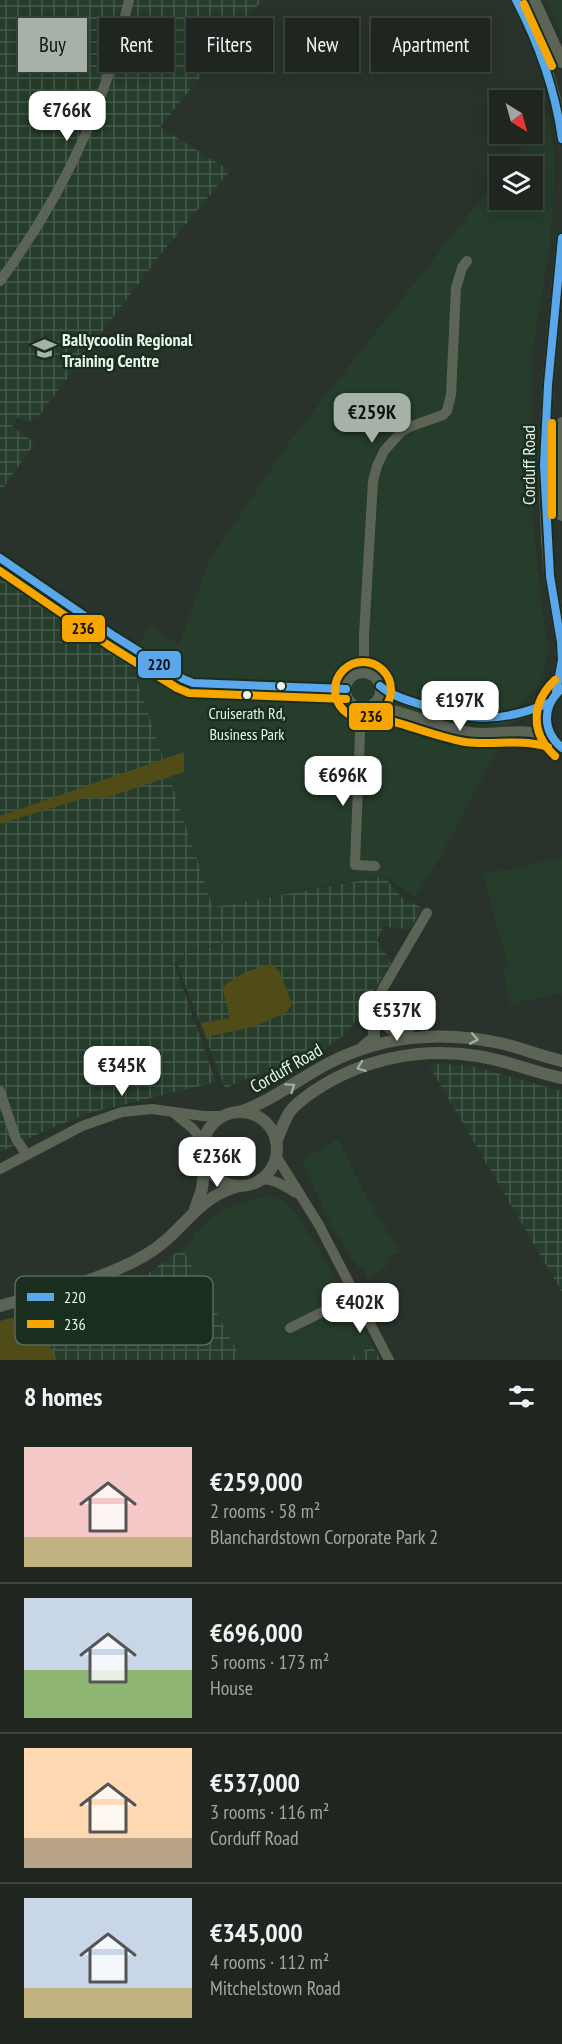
<!DOCTYPE html>
<html lang="en">
<head>
<meta charset="utf-8">
<style>
  :root { --surface:#1f2620; --page:#2c322d; --text:#f1f3f6; --muted:#a1a5a5; --line:#3c433e; --accent:#a6b2a8 }
  body { margin:0; font-family:"PT Sans Narrow",sans-serif; background:var(--page); color:var(--text); height:100vh; display:flex; flex-direction:column; font-size:22px; white-space:nowrap }
  * { box-sizing:border-box; margin:0 }
  p { font-size:20px; color:var(--muted) }
  .icon { flex:none; width:33px; height:33px; fill:none; stroke:currentColor; stroke-width:2; stroke-linecap:round; stroke-linejoin:round }
  .map { position:relative; height:1360px; overflow:hidden }
  .side { display:flex; flex-direction:column; background:var(--surface); flex:1 }
  .side>* { flex:none }
  .hud { position:absolute; left:18px; top:18px; width:526px; height:54px; display:flex; gap:12px }
  .needle { width:39px; rotate:143deg }
  .fabs { position:absolute; left:489px; top:90px; display:grid; gap:12px }
  .fabs a { display:grid; place-items:center; width:54px; height:54px; border-radius:0px; background:var(--surface); box-shadow:0 3px 15px #0003,0 0 0 2px var(--line); font-size:30px }
  .price { position:absolute; translate:-50% -51px; padding:0 14px; border-radius:12px; background:#fff; color:#222; font-size:20px; line-height:39px; filter:drop-shadow(0 2px 3px #0008) }
  .price::after { content:''; position:absolute; left:50%; top:36px; width:18px; height:14px; margin-left:-9px; background:inherit; clip-path:polygon(0 0,100% 0,50% 100%) }
  .price.on { background:var(--accent); color:#111 }
  ul { padding:0; list-style:none }
  li { display:flex; align-items:center; gap:18px; height:150px; padding:0 24px }
  li+li { border-top:2px solid var(--line) }
  li span { display:grid; place-items:center; flex:none; width:168px; height:120px; border-radius:0px; color:#555 }
  li>.icon { margin-inline-start:auto }
  span .icon { width:72px; height:72px; fill:#fffc; stroke-width:1 }
  li b { font-size:26px }
  h2 { display:flex; justify-content:space-between; align-items:center; height:72px; padding:0 24px; font-size:26px }
  .tag { padding:0 21px; border-radius:0px; background:var(--surface); box-shadow:0 3px 15px #0003,0 0 0 2px var(--line); font-size:21px; line-height:54px }
  .tag.on { background:var(--accent); color:#111 }
  .map>svg:first-child { display:block }
  .built { fill:#263d2b }
  .industrial { fill:url(#industrial-grid) }
  .green { fill:#504c17 }
  .lines { fill:none; stroke-linecap:round; stroke-linejoin:round }
  .minor { stroke:#5c6456; stroke-width:10 }
  .tertiary { stroke:#5c6456; stroke-width:12 }
  .bus-1-casing { stroke:#1a2e1f; stroke-width:12 }
  .bus-2-casing { stroke:#1a2e1f; stroke-width:12 }
  .bus-1 { stroke:#5aa8eb; stroke-width:8 }
  .bus-2 { stroke:#f7a600; stroke-width:8 }
  .oneway { stroke:#a2ada0 }
  .bus-dot { fill:#e9f6eb; stroke:#1a2e1f; stroke-width:2 }
  .labels { text-anchor:middle; dominant-baseline:central; stroke-width:5; stroke-linejoin:round; paint-order:stroke }
  .bus-label { font-size:16px; fill:#e9f6eb; stroke:#1a2e1f }
  .poi-label { font-size:18px; font-weight:bold; fill:#e9f6eb; stroke:#1a2e1f; text-anchor:start }
  .street-label { font-size:18px; fill:#e9f6eb; stroke:#1a2e1f }
  .key { fill:#1a2e1f; stroke:#586a5c; stroke-width:1.5 }
  .key-label { font-size:16px; fill:#e9f6eb }
  .line-badge { stroke:#1a2e1f; stroke-width:2 }
  .pale-badge-label { font-size:16px; text-anchor:middle; font-weight:bold; fill:#111 }
</style>
</head>
<body>
<div class="map">
<svg width="562" height="1360" viewBox="0 0 562 1360">
  <defs>
    <pattern id="industrial-grid" width="8" height="8" patternUnits="userSpaceOnUse" patternTransform="scale(1.5)"><rect width="8" height="8" fill="#263d2b"/><path d="M0 4h8M4 0v8" fill="none" stroke="#465a4a"/></pattern>
  </defs>
  <rect width="100%" height="100%" fill="#29332b"/>
  <g class="built">
    <path d="M545 0H562V37L557 22Z"/>
    <path d="M549 114 555 159 550 246 532 352 531 458 533 518 540 595 548 648 544 674 537 688 523 701 441 856 415 897 384 875 212 907 130 659 151 625 179 645 209 561 289 442 499 176 500 200H532V166H507Z"/>
    <path d="M562 857V993L510 1004 503 969 508 967 483 872 511 870Z"/>
    <path d="M338 1139 368 1200 400 1253 390 1254 386 1267 367 1279 365 1269 358 1267 331 1225 302 1161Z"/>
    <path d="M269 1195 282 1200 297 1214 351 1304 373 1346 345 1360H242L182 1248 188 1247 196 1232 214 1216 232 1206Z"/>
  </g>
  <g class="industrial">
    <path d="M0 0H262L160 127 230 171 164 250 40 414 30 421H25L18 417 12 426 35 443 0 492Z"/>
    <path d="M0 576 17 584 130 659 213 907 381 877 386 879 403 899 423 908 410 928 397 929 384 926 377 940 391 963 354 1023 344 1035 315 1056 275 1073H261L225 1088 177 963 185 960V954L223 943 217 921 222 942 184 954 183 959 174 963 216 1082 89 1113 40 1133 0 1152Z"/>
    <path d="M428 1064 467 1065 562 1091V1292Z"/>
    <path d="M182 1248 242 1360H0V1321L101 1295 148 1274Z"/>
    <path d="M373 1346 380 1360H345Z"/>
  </g>
  <g class="green">
    <path d="M184 752V772L105 798H84L0 824V816Z"/>
    <path d="M272 964 280 973 292 1004 287 1012 256 1026 206 1037 201 1023 230 1018 222 988C236 974 254 969 272 964Z"/>
    <path d="M35 1312 57 1360H0V1321Z"/>
  </g>
  <g class="lines">
    <g class="minor">
      <path d="M0 281C62 197 107 102 129 0"/>
      <path d="M135 649 172 673 193 683 346 689"/>
      <circle cx="363" cy="690" r="17"/>
      <path d="M364 673V635L373 481 377 466 384 451 401 432 409 427 443 415 447 411 451 395 456 288 462 268 467 261"/>
      <path d="M380 686C391 696 404 699 418 704 469 722 498 727 549 703"/>
      <path d="M372 706C409 710 442 731 481 733 506 733 527 727 551 737"/>
      <path d="M361 708 355 865 375 866"/>
      <path d="M377 1006 382 990 427 913"/>
      <path d="M0 1091 16 1139 27 1155"/>
      <path d="M175 1114 192 1128 204 1142"/>
      <path d="M276 1156 319 1225 389 1360"/>
      <path d="M0 1169 82 1126 122 1112 152 1109 203 1116H223"/>
      <path d="M261 1179C275 1179 284 1186 296 1193"/>
      <path d="M290 1328 357 1295"/>
    </g>
    <g class="tertiary">
      <path d="M516 0C540 44 556 89 562 139"/>
      <path d="M534 0 562 62"/>
      <path d="M562 423V515"/>
      <path d="M561 689C540 704 541 733 562 748"/>
      <path d="M556 692 562 660 561 642 550 576 547 540 544 465 548 385 562 238"/>
      <path d="M377 1006C383 1024 390 1033 409 1034"/>
      <path d="M364 1046 374 1038V1019L377 1006"/>
      <path d="M239 1112C273 1101 299 1078 331 1062 384 1035 443 1031 500 1043 521 1048 541 1056 562 1061"/>
      <circle cx="240" cy="1149" r="37"/>
      <path d="M276 1142C281 1131 285 1117 292 1109 298 1102 307 1096 314 1091 362 1059 420 1047 477 1056 506 1060 533 1072 562 1078"/>
      <path d="M195 1209 202 1189 205 1160"/>
      <path d="M0 1306C48 1292 100 1281 144 1256 182 1235 194 1198 239 1186"/>
    </g>
    <defs>
      <g id="bus-1">
        <path d="M516 0C539 44 555 89 562 139"/>
        <path d="M0 558 114 636 183 679 193 683 346 689"/>
        <path d="M380 686C392 696 407 700 422 705 471 722 501 723 549 703"/>
        <path d="M561 689C542 707 542 731 562 748"/>
        <path d="M556 692 562 660 561 642 550 576 544 465 548 385 562 238"/>
      </g>
      <g id="bus-2">
        <path d="M524 4 552 66"/>
        <path d="M552 423V515"/>
        <path d="M0 571 108 645 177 688 189 693 346 699"/>
        <circle cx="363" cy="690" r="28"/>
        <path d="M555 680C531 703 530 733 555 756"/>
        <path d="M370 716C403 722 432 736 465 742 493 746 520 738 548 747"/>
      </g>
    </defs>
    <use href="#bus-1" class="bus-1-casing"/>
    <use href="#bus-2" class="bus-2-casing"/>
    <use href="#bus-1" class="bus-1"/>
    <use href="#bus-2" class="bus-2"/>
  </g>
  <defs><path id="oneway-chevron" d="M-2-3.5L2.5 0L-2 3.5" fill="none" stroke-width="1.6" stroke-linecap="round" stroke-linejoin="round" transform="scale(1.5)"/></defs>
  <g class="oneway">
    <use href="#oneway-chevron" transform="translate(474 1039) rotate(10)"/>
    <use href="#oneway-chevron" transform="translate(361 1067) rotate(160)"/>
    <use href="#oneway-chevron" transform="translate(291 1087) rotate(-34)"/>
  </g>
  <defs>
    <symbol id="university-bare" viewBox="-9 -9 18 18"><path d="M0-5L7-2L0 1L-7-2ZM-4 1L0 2.5L4 1V4Q0 6-4 4Z" fill="#a6b2a8" stroke="#1a2e1f" stroke-width="2.5" paint-order="stroke"/></symbol>
  </defs>
  <g fill-rule="evenodd">
    <use href="#university-bare" x="28" y="332" width="33" height="33"/>
  </g>
  <g class="bus-dot">
    <circle cx="281" cy="686" r="5"/>
    <circle cx="247" cy="695" r="5"/>
  </g>
  <g class="labels">
    <g class="bus-label">
      <text x="247" y="713">Cruiserath Rd,<tspan x="247" dy="21">Business Park</tspan></text>
    </g>
    <g class="poi-label">
      <text x="62" y="339">Ballycoolin Regional<tspan x="62" dy="21">Training Centre</tspan></text>
    </g>
    <g class="street-label">
      <text transform="translate(528 465) rotate(-90)">Corduff Road</text>
      <text transform="translate(286 1068) rotate(-30)">Corduff Road</text>
    </g>
  </g>
  <rect x="15" y="1276" width="198" height="69" rx="9" class="key"/>
  <rect x="27" y="1293" width="27" height="8" fill="#5aa8eb"/>
  <rect x="27" y="1320" width="27" height="8" fill="#f7a600"/>
  <g class="key-label">
    <text x="64" y="1303">220</text>
    <text x="64" y="1330">236</text>
  </g>
  <g class="line-badge">
    <rect x="61" y="614" width="45" height="29" rx="6" fill="#f7a600"/>
    <rect x="137" y="650" width="45" height="29" rx="6" fill="#5aa8eb"/>
    <rect x="348" y="702" width="46" height="29" rx="6" fill="#f7a600"/>
  </g>
  <g class="pale-badge-label">
    <text x="83" y="634">236</text>
    <text x="159" y="670">220</text>
    <text x="371" y="722">236</text>
  </g>
</svg>
<div class="fabs">
<a><svg class="needle" viewBox="-14 -14 28 28"><path d="M0-13l5 13h-10z" fill="#e53935"/><path d="M0 13l5-13h-10z" fill="#a1a5a5"/></svg></a>
<a><svg class="icon" aria-label="layers" viewBox="0 0 24 24"><path d="M12 4l9 5-9 5-9-5zM3 14l9 5 9-5"/></svg></a>
</div>
<b class="price" style="left:67px;top:142px">€766K</b>
<b class="price on" style="left:372px;top:444px">€259K</b>
<b class="price" style="left:460px;top:732px">€197K</b>
<b class="price" style="left:343px;top:807px">€696K</b>
<b class="price" style="left:397px;top:1042px">€537K</b>
<b class="price" style="left:122px;top:1097px">€345K</b>
<b class="price" style="left:217px;top:1188px">€236K</b>
<b class="price" style="left:360px;top:1334px">€402K</b>
<div class="hud">
<a class="tag on">Buy</a>
<a class="tag">Rent</a>
<a class="tag">Filters</a>
<a class="tag">New</a>
<a class="tag">Apartment</a>
</div>
</div>
<section class="side">
<h2>8 homes<svg class="icon" aria-label="filters" viewBox="0 0 24 24"><path d="M4 7h16M4 17h16"/><circle cx="9" cy="7" r="2"/><circle cx="15" cy="17" r="2"/></svg></h2>
<ul>
<li><span style="background:linear-gradient(#f6c9c9 75%,#c2b280 0)"><svg class="icon" aria-label="home" viewBox="0 0 24 24"><path d="M3 11l9-7 9 7M6 9v11h12V9"/></svg></span><div><b>€259,000</b><p>2 rooms · 58 m²</p><p>Blanchardstown Corporate Park 2</p></div></li>
<li><span style="background:linear-gradient(#c9d6e8 60%,#8fb573 0)"><svg class="icon" aria-label="home" viewBox="0 0 24 24"><path d="M3 11l9-7 9 7M6 9v11h12V9"/></svg></span><div><b>€696,000</b><p>5 rooms · 173 m²</p><p>House</p></div></li>
<li><span style="background:linear-gradient(#ffd9b3 75%,#b9a48a 0)"><svg class="icon" aria-label="home" viewBox="0 0 24 24"><path d="M3 11l9-7 9 7M6 9v11h12V9"/></svg></span><div><b>€537,000</b><p>3 rooms · 116 m²</p><p>Corduff Road</p></div></li>
<li><span style="background:linear-gradient(#c9d6e8 75%,#c2b280 0)"><svg class="icon" aria-label="home" viewBox="0 0 24 24"><path d="M3 11l9-7 9 7M6 9v11h12V9"/></svg></span><div><b>€345,000</b><p>4 rooms · 112 m²</p><p>Mitchelstown Road</p></div></li>
</ul>
</section>
</body>
</html>
